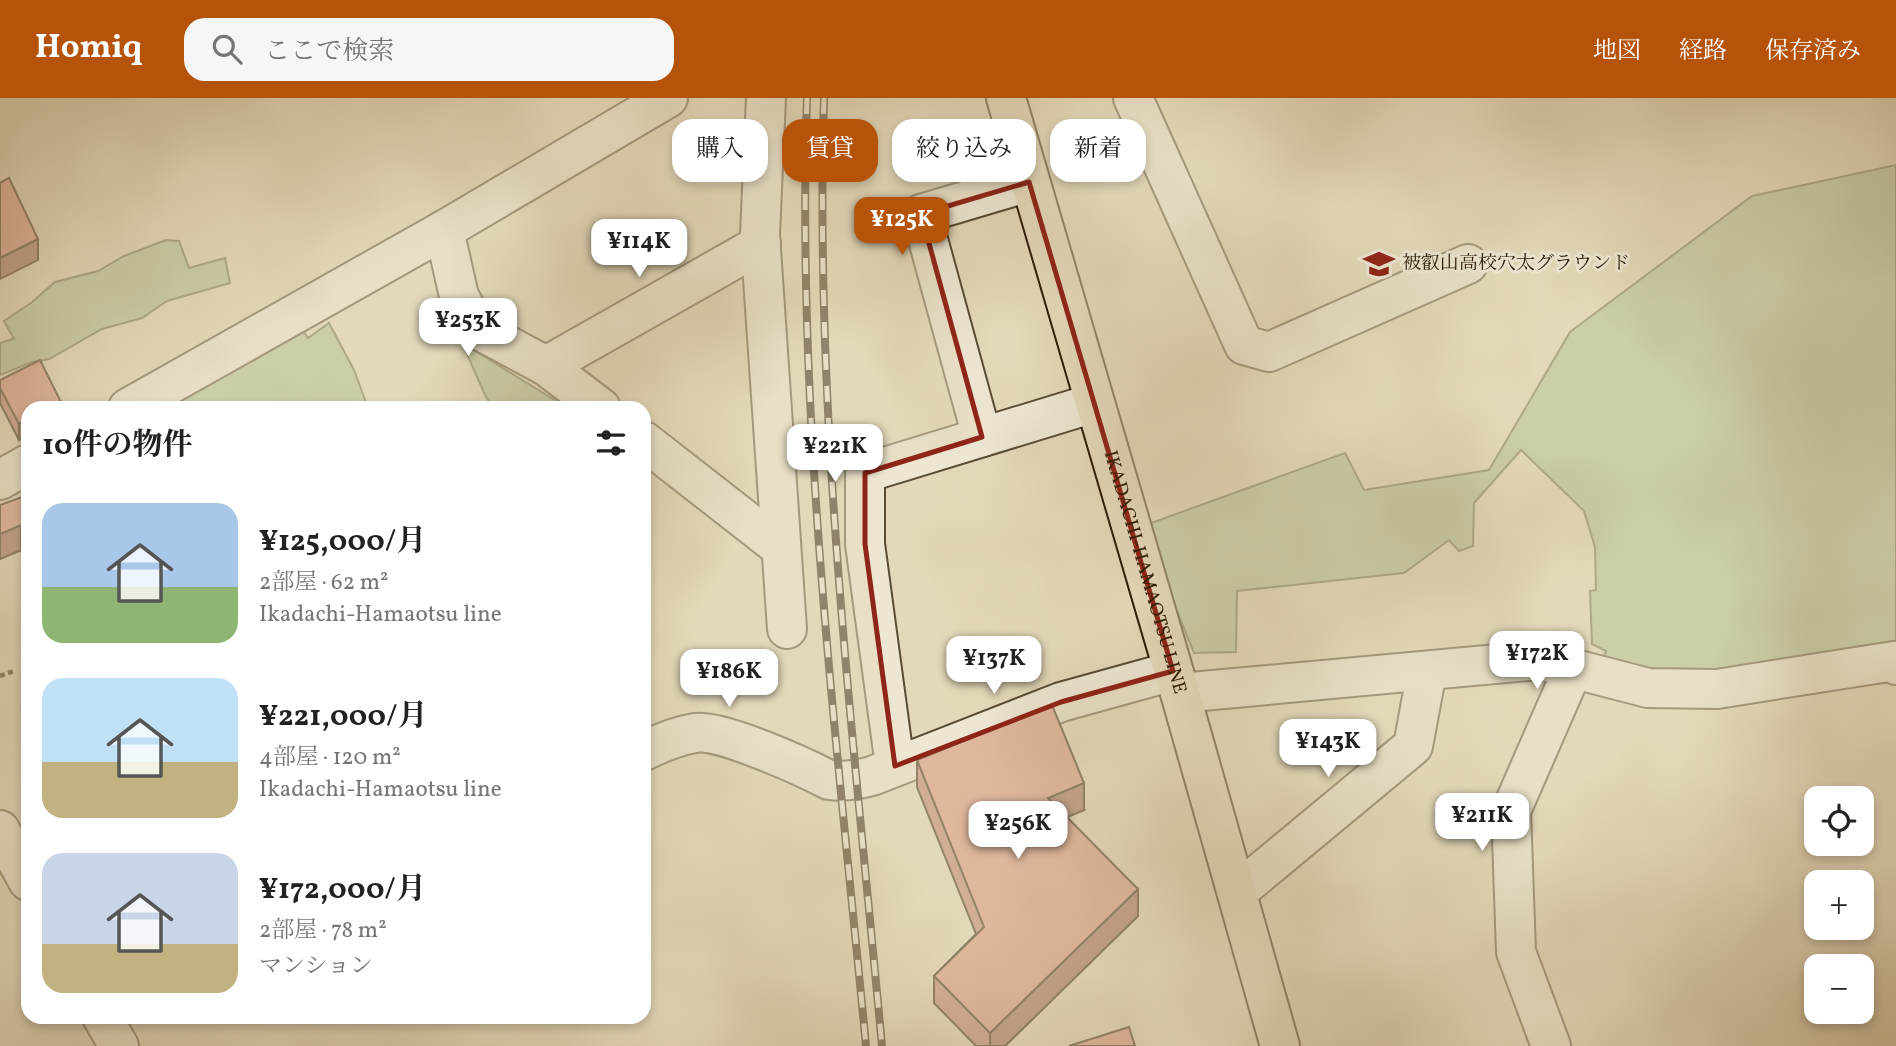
<!DOCTYPE html>
<html lang="ja">
<head>
<meta charset="utf-8">
<style>
  :root { --surface:#fff; --page:#f6f6f6; --text:#222; --muted:#767676; --accent:#b45309 }
  body { margin:0; font-family:Vollkorn,"Noto Serif JP",serif; background:var(--page); color:var(--text); height:100vh; display:flex; flex-direction:column; font-size:26px; white-space:nowrap }
  * { box-sizing:border-box; margin:0 }
  p { font-size:23px; color:var(--muted) }
  .icon { flex:none; width:38px; height:38px; fill:none; stroke:currentColor; stroke-width:2; stroke-linecap:round; stroke-linejoin:round }
  .map { position:relative; flex:1; overflow:hidden }
  .drawer { position:absolute; left:21px; top:303px; width:630px; height:623px; display:flex; flex-direction:column; background:var(--surface); border-radius:21px; box-shadow:0 4px 10px #0003 }
  .drawer>* { flex:none }
  .guide { position:absolute; left:672px; top:21px; width:665px; height:63px; display:flex; gap:14px }
  .controls { position:absolute; left:1804px; top:688px; display:grid; gap:14px }
  .controls a { display:grid; place-items:center; width:70px; height:70px; border-radius:14px; background:var(--surface); box-shadow:0 4px 10px #0003; font-size:35px }
  .price { position:absolute; translate:-50% -60px; padding:0 16px; border-radius:14px; background:#fff; color:#222; font-size:23px; line-height:46px; filter:drop-shadow(0 2px 4px #0008) }
  .price::after { content:''; position:absolute; left:50%; top:42px; width:21px; height:16px; margin-left:-10px; background:inherit; clip-path:polygon(0 0,100% 0,50% 100%) }
  .price.on { background:var(--accent); color:#fff }
  ul { padding:0; list-style:none }
  li { display:flex; align-items:center; gap:21px; height:175px; padding:0 21px }
  li span { display:grid; place-items:center; flex:none; width:196px; height:140px; border-radius:21px; color:#555 }
  li>.icon { margin-inline-start:auto }
  span .icon { width:84px; height:84px; fill:#fffc; stroke-width:1 }
  li b { font-size:30px }
  h2 { display:flex; justify-content:space-between; align-items:center; height:84px; padding:0 21px; font-size:30px }
  .pill { padding:0 24px; border-radius:21px; background:var(--surface); box-shadow:0 4px 10px #0003; font-size:24px; line-height:63px }
  .pill.on { background:var(--accent); color:#fff }
  header { display:flex; align-items:center; gap:42px; box-sizing:border-box; height:98px; padding:0 35px; background:var(--accent); color:#fff }
  header strong { font-size:33px }
  nav { display:flex; gap:38px; margin-inline-start:auto; font-size:24px }
  .search { width:490px; height:63px; background:var(--page); display:flex; align-items:center; gap:18px; box-sizing:border-box; padding:0 24px; border-radius:21px; color:var(--muted); font-size:26px }
  .map>svg:first-child { display:block }
  .green { fill:#aec094; stroke:#6e6e4e; stroke-width:2 }
  .lines { fill:none; stroke-linecap:round; stroke-linejoin:round }
  .minor-casing { stroke:#5a4b34; stroke-width:42 }
  .major-casing { stroke:#2d1c07; stroke-width:42 }
  .path { stroke:#2d1c07; stroke-width:4.5; stroke-dasharray:5 3.5; stroke-linecap:butt }
  .minor { stroke:#ede6d2; stroke-width:38 }
  .major { stroke:#e3d8b9; stroke-width:38 }
  .rail-casing { stroke:#2d1c07; stroke-width:8 }
  .rail { stroke:#ede6d2; stroke-width:5; stroke-dasharray:16; stroke-linecap:butt }
  .wall { fill:#bb7b6a; stroke:#2d1c07; stroke-width:2 }
  .shaded-wall { fill:#996456; stroke:#2d1c07; stroke-width:2 }
  .building { fill:#da8f7b; stroke:#2d1c07; stroke-width:2 }
  .marked { fill:none; stroke:#8f2418; stroke-width:5; stroke-linejoin:round }
  .labels { text-anchor:middle; dominant-baseline:central; stroke-width:6; stroke-linejoin:round; paint-order:stroke }
  .poi-label { font-size:19px; fill:#2d1c07; stroke:#ede6d2; text-anchor:start }
  .street-label { font-size:19px; fill:#2d1c07; stroke:#ede6d2 }
</style>
</head>
<body>
<header>
<strong>Homiq</strong>
<div class="search"><svg class="icon" aria-label="search" viewBox="0 0 24 24"><circle cx="10" cy="10" r="6"/><path d="M15 15l6 6"/></svg>ここで検索</div>
<nav><a>地図</a><a>経路</a><a>保存済み</a></nav>
</header>
<div class="map">
<svg width="1896" height="948" viewBox="0 0 1896 948">
  <rect width="100%" height="100%" fill="#e3d8b9"/>
  <filter id="stains"><feTurbulence type="fractalNoise" baseFrequency=".00286" numOctaves="4"/><feColorMatrix values="0 0 0 0 .2 0 0 0 0 .09 0 0 0 0 .02 0 0 0 .5 -.17"/></filter>
  <radialGradient id="worn" r=".72"><stop offset=".6" stop-color="#630" stop-opacity="0"/><stop offset="1" stop-color="#630" stop-opacity=".3"/></radialGradient>
  <g class="green">
    <path d="M1896 67V584L1714 601 1600 570 1606 553 1592 546 1590 493 1596 492 1595 449 1584 413 1521 352 1474 405 1473 448 1459 453 1449 442 1404 475 1237 493 1236 554 1194 555 1173 503 1151 425 1345 355 1364 392 1489 372 1570 234 1752 98Z"/>
    <path d="M166 142 179 143 189 170 225 160 230 185 167 203 142 220 102 231 49 261 32 264 0 277V245L14 241 4 223 31 205 55 184 98 173 124 158Z"/>
    <path d="M329 225 354 272 368 310H166L301 230 308 240Z"/>
    <path d="M462 245 566 309 494 310 486 299Z"/>
  </g>
  <g class="lines">
    <defs>
      <g id="minor">
        <path d="M766 0 760 137 787 531"/>
        <path d="M1133 0 1244 247 1269 254 1468 166"/>
        <path d="M444 132 459 198 477 231 546 268 601 310"/>
        <path d="M546 268 761 146"/>
        <path d="M128 310 444 132 668 0"/>
        <path d="M982 339 921 116 1029 84"/>
        <path d="M644 343 781 450"/>
        <path d="M0 382 28 366"/>
        <path d="M1180 595 1540 562 1648 590 1717 591 1894 563 1896 567"/>
        <path d="M644 653C660 645 677 638 695 635 721 631 804 669 829 682 844 684 857 682 872 678L1061 604 1173 573"/>
        <path d="M895 668 865 446V375L1094 305"/>
        <path d="M0 732 28 783"/>
        <path d="M1237 794 1413 648 1427 573"/>
        <path d="M102 919 119 948"/>
        <path d="M1551 948 1516 854 1511 713 1573 571"/>
      </g>
      <g id="major">
        <path id="s1" d="M1006 0 1180 595 1280 948"/>
      </g>
    </defs>
    <use href="#minor" class="minor-casing"/>
    <use href="#major" class="major-casing"/>
    <path class="path" d="M0 578 14 573"/>
    <use href="#minor" class="minor"/>
    <use href="#major" class="major"/>
    <defs>
      <g id="rail">
        <path d="M807 0C796 317 836 633 866 948"/>
        <path d="M824 0C814 317 853 633 882 948"/>
      </g>
    </defs>
    <use href="#rail" class="rail-casing"/>
    <use href="#rail" class="rail"/>
  </g>
  <g class="wall">
    <path d="M0 282 61 310H28V337L19 342 0 305Z"/>
    <path d="M28 408V472L21 452 0 461 26 409Z"/>
    <path d="M917 662 1084 712 1067 719 1138 818 1005 948H976L934 905V878L976 836 917 689Z"/>
  </g>
  <g class="shaded-wall">
    <path d="M38 141V162L0 181V160Z"/>
    <path d="M61 304V310H51Z"/>
    <path d="M28 322V337L19 342V326Z"/>
    <path d="M21 427V452L0 461V436Z"/>
    <path d="M1084 685V712L1048 727V700Z"/>
    <path d="M1138 791V818L1005 948H990V935Z"/>
  </g>
  <g class="building">
    <path d="M9 80 38 141 0 160V85Z"/>
    <path d="M40 262 61 304 51 310H28V322L19 326 0 290V282Z"/>
    <path d="M22 399 26 409 28 408V447L21 427 0 436V407Z"/>
    <path d="M1052 607 1084 685 1048 700 1138 791 990 935 934 878 984 829 917 662Z"/>
    <path d="M1129 929 1135 948H1069Z"/>
  </g>
  <path d="M0 0H1896V948H0ZM1029 84 1173 573 1061 604 895 668 865 446V375L982 339 921 116Z" fill="#e3d8b9" fill-opacity=".55" fill-rule="evenodd"/>
  <path class="marked" d="M1029 84 1173 573 1061 604 895 668 865 446V375L982 339 921 116Z"/>
  <defs>
    <symbol id="school-bare" viewBox="-9 -9 18 18"><path d="M0-5L7-2L0 1L-7-2ZM-4 1L0 2.5L4 1V4Q0 6-4 4Z" fill="#8f2418" stroke="#ede6d2" stroke-width="2.5" paint-order="stroke"/></symbol>
  </defs>
  <g fill-rule="evenodd">
    <use href="#school-bare" x="1357" y="144" width="44" height="44"/>
  </g>
  <g class="labels">
    <g class="poi-label">
      <text x="1402" y="166">被叡山高校穴太グラウンド</text>
    </g>
    <g class="street-label">
      <text stroke="none"><textPath href="#s1" startOffset="494">IKADACHI-HAMAOTSU LINE</textPath></text>
    </g>
  </g>
  <rect width="100%" height="100%" filter="url(#stains)"/>
  <rect width="100%" height="100%" fill="url(#worn)"/>
</svg>
<div class="controls">
<a><svg class="icon" aria-label="locate" viewBox="0 0 24 24"><circle cx="12" cy="12" r="6"/><path d="M12 2v4M12 18v4M2 12h4M18 12h4"/></svg></a>
<a>+</a>
<a>−</a>
</div>
<b class="price on" style="left:902px;top:159px">¥125K</b>
<b class="price" style="left:639px;top:181px">¥114K</b>
<b class="price" style="left:468px;top:260px">¥253K</b>
<b class="price" style="left:835px;top:386px">¥221K</b>
<b class="price" style="left:1537px;top:593px">¥172K</b>
<b class="price" style="left:994px;top:598px">¥137K</b>
<b class="price" style="left:729px;top:611px">¥186K</b>
<b class="price" style="left:1328px;top:681px">¥143K</b>
<b class="price" style="left:1482px;top:755px">¥211K</b>
<b class="price" style="left:1018px;top:763px">¥256K</b>
<div class="guide">
<a class="pill">購入</a>
<a class="pill on">賃貸</a>
<a class="pill">絞り込み</a>
<a class="pill">新着</a>
</div>
<section class="drawer">
<h2>10件の物件<svg class="icon" aria-label="filters" viewBox="0 0 24 24"><path d="M4 7h16M4 17h16"/><circle cx="9" cy="7" r="2"/><circle cx="15" cy="17" r="2"/></svg></h2>
<ul>
<li><span style="background:linear-gradient(#a9c7e8 60%,#8fb573 0)"><svg class="icon" aria-label="home" viewBox="0 0 24 24"><path d="M3 11l9-7 9 7M6 9v11h12V9"/></svg></span><div><b>¥125,000/月</b><p>2部屋 · 62 m²</p><p>Ikadachi-Hamaotsu line</p></div></li>
<li><span style="background:linear-gradient(#bfe0f5 60%,#c2b280 0)"><svg class="icon" aria-label="home" viewBox="0 0 24 24"><path d="M3 11l9-7 9 7M6 9v11h12V9"/></svg></span><div><b>¥221,000/月</b><p>4部屋 · 120 m²</p><p>Ikadachi-Hamaotsu line</p></div></li>
<li><span style="background:linear-gradient(#c9d6e8 65%,#c2b280 0)"><svg class="icon" aria-label="home" viewBox="0 0 24 24"><path d="M3 11l9-7 9 7M6 9v11h12V9"/></svg></span><div><b>¥172,000/月</b><p>2部屋 · 78 m²</p><p>マンション</p></div></li>
</ul>
</section>
</div>
</body>
</html>
